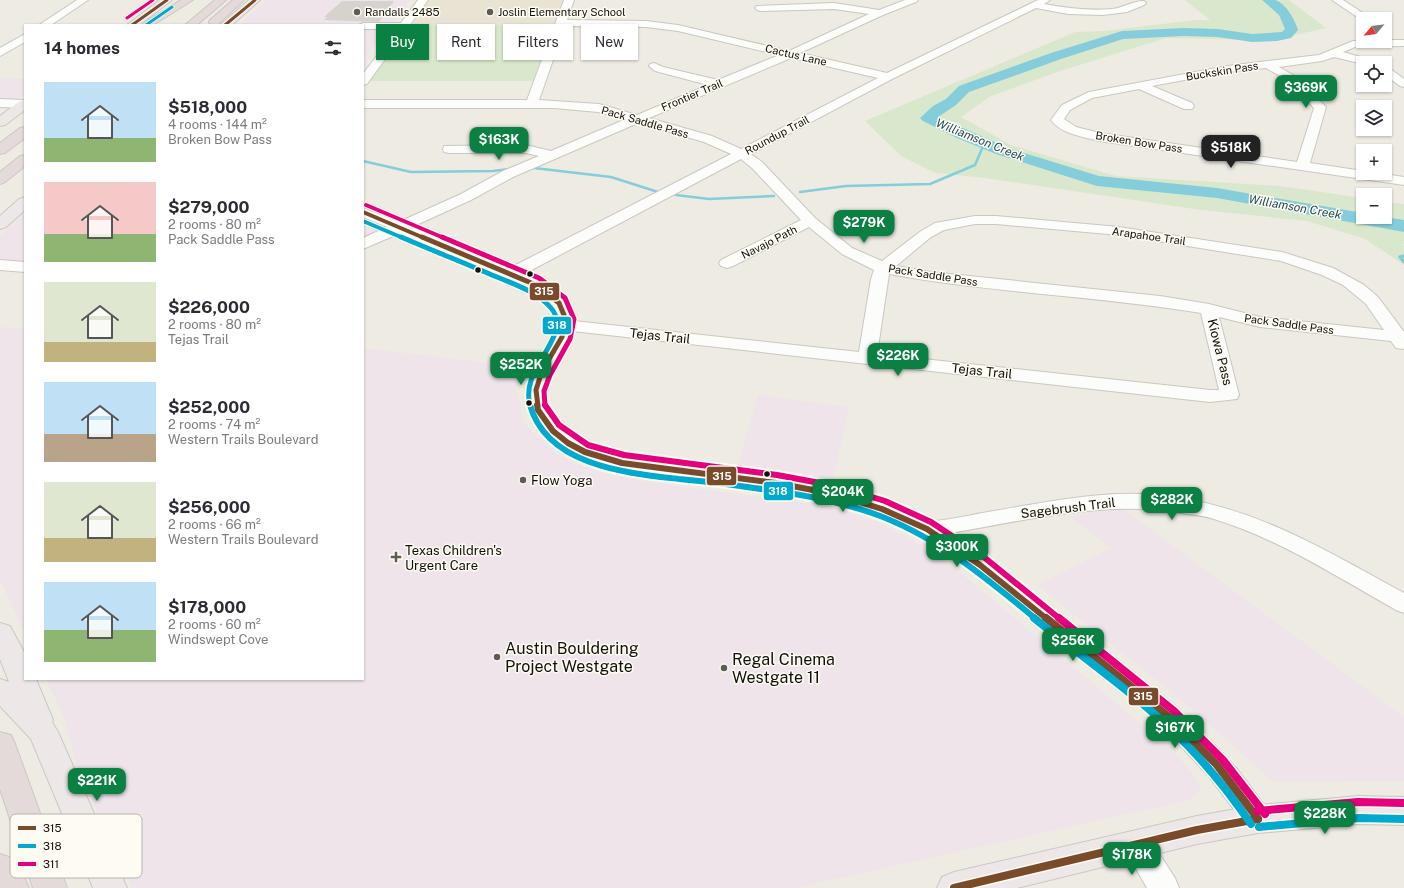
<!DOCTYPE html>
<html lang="en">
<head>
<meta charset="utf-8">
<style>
  :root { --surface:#fff; --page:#f2f2f3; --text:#2b2b33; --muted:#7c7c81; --accent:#0b8043 }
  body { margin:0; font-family:"Public Sans",sans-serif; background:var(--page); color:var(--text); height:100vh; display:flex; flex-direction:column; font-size:15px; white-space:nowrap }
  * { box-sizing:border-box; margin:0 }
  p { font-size:13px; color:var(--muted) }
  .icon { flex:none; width:22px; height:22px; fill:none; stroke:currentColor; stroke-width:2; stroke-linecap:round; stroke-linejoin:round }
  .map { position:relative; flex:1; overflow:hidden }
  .drawer { position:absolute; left:24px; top:24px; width:340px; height:656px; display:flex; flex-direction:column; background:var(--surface); border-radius:0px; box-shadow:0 1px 3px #0004 }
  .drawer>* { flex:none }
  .guide { position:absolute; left:376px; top:24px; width:380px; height:36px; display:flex; gap:8px }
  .needle { width:26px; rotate:241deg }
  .controls { position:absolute; left:1356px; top:12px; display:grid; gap:8px }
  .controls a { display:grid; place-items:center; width:36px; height:36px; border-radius:0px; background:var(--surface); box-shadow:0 1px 3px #0004; font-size:20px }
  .price { position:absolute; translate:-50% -34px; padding:0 9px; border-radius:8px; background:var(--accent); color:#fff; font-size:13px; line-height:26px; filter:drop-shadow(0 1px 2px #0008) }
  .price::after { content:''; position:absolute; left:50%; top:24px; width:12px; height:9px; margin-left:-6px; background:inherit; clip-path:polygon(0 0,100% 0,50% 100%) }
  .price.on { background:#222; color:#fff }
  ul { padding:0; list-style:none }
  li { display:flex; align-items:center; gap:12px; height:100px; padding:0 20px }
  li span { display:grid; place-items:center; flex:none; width:112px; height:80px; border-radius:0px; color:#555 }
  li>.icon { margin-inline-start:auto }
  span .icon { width:48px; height:48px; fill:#fffc; stroke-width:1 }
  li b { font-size:17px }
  h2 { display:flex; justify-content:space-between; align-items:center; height:48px; padding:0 20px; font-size:17px }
  .tag { padding:0 14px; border-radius:0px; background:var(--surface); box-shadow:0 1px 3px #0004; font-size:14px; line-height:36px }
  .tag.on { background:var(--accent); color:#fff }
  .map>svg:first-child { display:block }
  .commercial { fill:#eee4ea }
  .education { fill:#e9e3d3 }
  .green { fill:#d9e8cc }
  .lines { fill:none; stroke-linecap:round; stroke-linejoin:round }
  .stream-far1 { stroke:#85cddb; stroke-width:2.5 }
  .stream { stroke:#85cddb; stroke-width:3.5 }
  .river { fill:#85cddb; fill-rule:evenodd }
  .building { fill:#d6d2cd }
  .minor-casing { stroke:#c9c7c1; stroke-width:2 }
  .major-casing { stroke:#c9c8c4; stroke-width:2 }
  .highway-casing { stroke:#c9c8c4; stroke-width:2 }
  .minor { fill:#fcfcfb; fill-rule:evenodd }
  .major { fill:#ede8e7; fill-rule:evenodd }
  .highway { fill:#e4dada; fill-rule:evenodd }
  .bus-1-far4-casing { stroke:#fefbf2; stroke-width:4.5 }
  .bus-1-far3-casing { stroke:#fefbf2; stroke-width:6 }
  .bus-1-far2-casing { stroke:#fefbf2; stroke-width:8 }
  .bus-1-far1-casing { stroke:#fefbf2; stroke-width:10 }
  .bus-1-casing { stroke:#fefbf2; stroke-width:11 }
  .bus-2-far4-casing { stroke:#fefbf2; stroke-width:4.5 }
  .bus-2-far3-casing { stroke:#fefbf2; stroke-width:6 }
  .bus-2-far2-casing { stroke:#fefbf2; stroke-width:8 }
  .bus-2-far1-casing { stroke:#fefbf2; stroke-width:10 }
  .bus-2-casing { stroke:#fefbf2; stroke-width:11 }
  .bus-3-far4-casing { stroke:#fefbf2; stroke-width:4.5 }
  .bus-3-far3-casing { stroke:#fefbf2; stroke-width:6 }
  .bus-3-far2-casing { stroke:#fefbf2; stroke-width:8 }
  .bus-3-far1-casing { stroke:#fefbf2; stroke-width:10 }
  .bus-3-casing { stroke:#fefbf2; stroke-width:11 }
  .bus-1-far4 { stroke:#7a4b2a; stroke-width:3 }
  .bus-1-far3 { stroke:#7a4b2a; stroke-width:4 }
  .bus-1-far2 { stroke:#7a4b2a; stroke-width:5 }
  .bus-1-far1 { stroke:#7a4b2a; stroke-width:6 }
  .bus-1 { stroke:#7a4b2a; stroke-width:8 }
  .bus-2-far4 { stroke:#00a9ce; stroke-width:3 }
  .bus-2-far3 { stroke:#00a9ce; stroke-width:4 }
  .bus-2-far2 { stroke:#00a9ce; stroke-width:5 }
  .bus-2-far1 { stroke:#00a9ce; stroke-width:6 }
  .bus-2 { stroke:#00a9ce; stroke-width:8 }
  .bus-3-far4 { stroke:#e5007d; stroke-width:3 }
  .bus-3-far3 { stroke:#e5007d; stroke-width:4 }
  .bus-3-far2 { stroke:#e5007d; stroke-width:5 }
  .bus-3-far1 { stroke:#e5007d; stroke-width:6 }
  .bus-3 { stroke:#e5007d; stroke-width:8 }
  .poi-dot { fill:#5e5c56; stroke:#fefbf2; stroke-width:1.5 }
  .bus-dot { fill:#100f0a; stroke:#fefbf2; stroke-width:1.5 }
  .labels { text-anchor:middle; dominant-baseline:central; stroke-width:3; stroke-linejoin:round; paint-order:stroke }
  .far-poi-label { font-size:11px; fill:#100f0a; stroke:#fefbf2; text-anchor:start }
  .far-street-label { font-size:11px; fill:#100f0a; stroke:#fefbf2 }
  .far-water-label { font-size:12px; font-style:italic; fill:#1f4c57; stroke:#fefbf2 }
  .street-label { font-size:13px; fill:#100f0a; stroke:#fefbf2 }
  .poi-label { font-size:13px; fill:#100f0a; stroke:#fefbf2; text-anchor:start }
  .near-poi-label { font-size:16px; fill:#100f0a; stroke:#fefbf2; text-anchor:start }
  .key { fill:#fefbf2; stroke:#b7b4ac; stroke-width:1 }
  .key-label { font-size:11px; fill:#100f0a }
  .line-badge { stroke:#fefbf2; stroke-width:1.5 }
  .badge-label { font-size:11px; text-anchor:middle; font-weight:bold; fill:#fff }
</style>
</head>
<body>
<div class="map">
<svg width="1404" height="888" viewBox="0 0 1404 888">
  <rect width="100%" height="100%" fill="#eeebe3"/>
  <g class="commercial">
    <path d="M266 0H410L363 60V25H239Z"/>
    <path d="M0 78 25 79V93L14 102 0 101Z"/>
    <path d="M25 213V262L0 260V236Z"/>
    <path d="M363 219 385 229 363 238Z"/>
    <path d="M0 327 25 329V634L0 579Z"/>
    <path d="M363 348 528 368 516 388 524 422 532 432 560 456 581 466 614 476 669 485 813 504 874 520 913 541 956 569 1166 745 1192 772 1200 786 1198 793 1189 800 795 888H132L99 815 82 783 64 718 46 679H363Z"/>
    <path d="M758 395 849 407 833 480 738 465Z"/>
    <path d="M1122 508 1404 717V781L1273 782 1216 730 1160 683 1037 585 1111 548 1069 516Z"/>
  </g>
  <path class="education" d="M429 0H563L554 24 556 25H412Z"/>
  <g class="green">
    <path d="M1185 0H1289L1326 28 1282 38 1264 40 1166 38 1057 72 989 97 961 117 1011 145 1116 176 1280 186 1363 198V217H1385V202L1404 204V244H1402L1404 246V265L1365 239 1307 221 1201 210 985 178 935 173 901 156 865 121 1075 32 1104 31 1195 20H1210Z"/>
    <path d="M410 25H557L536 81H370Z"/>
  </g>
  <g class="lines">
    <g class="stream-far1">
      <path d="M363 161 411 172 493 171 510 169"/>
      <path d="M534 168 611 177 658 192"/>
      <path d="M800 192 846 186 930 184 975 165 984 144"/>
      <path d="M676 195 709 199 774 196"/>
      <path d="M1402 226 1404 228"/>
    </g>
    <path class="stream" d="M1404 256 1400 257 1404 262"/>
    <path class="river" d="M1262 0C1266 0 1271 0 1275 0 1286 3 1295 20 1298 30L1291 38 1277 41 1252 42 1218 37 1184 36 1123 39 1061 59 969 92 956 105 938 117 1008 148 1099 176 1217 188 1363 213V217H1384L1404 220V232L1217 198 1097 186 996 154 957 138 923 121 920 118 933 106 946 99 959 86 1051 53 1122 31 1184 28 1218 29 1252 34 1282 32 1285 29 1279 15Z"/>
  </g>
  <path class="building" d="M342 1H394L379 22 324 20 327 17H324Z"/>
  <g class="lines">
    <defs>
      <g id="minor">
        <path d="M77 0H88L51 25H39Z"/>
        <path d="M418 0H428L367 84 363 85V74L397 29H363V25H359L363 23H401Z"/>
        <path d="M564 0H574L567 20 646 21 678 25 789 51 869 14 834 9 760 11 757 10 755 8 757 6 834 3 879 10 905 0H918L916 2 883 15 800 53 887 73 1038 0H1050L1044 4C1066 8 1089 11 1112 9 1122 8 1136 0 1144 1L1146 3 1144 5 1127 12 1103 15 1068 14 1036 8 892 79 751 154 762 162 815 218 852 248 882 261 921 231 935 223 975 216H996L1119 227 1282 252 1333 268 1364 285 1378 297 1404 332V349L1396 348 1391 341 1260 327 1219 317 1239 395 1237 399 1210 402 572 331 571 337C562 353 547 372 545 390 544 400 548 410 553 418 588 465 661 462 713 468 746 472 779 476 811 482 837 487 863 494 887 503 898 507 925 521 933 521 949 520 966 516 982 513 1043 503 1106 488 1168 496 1258 508 1327 551 1404 593V613L1396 610C1337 577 1279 539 1214 519 1206 516 1196 515 1187 514 1108 499 1028 520 950 533L1001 569 1178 710 1215 745 1238 770 1268 810 1272 819 1268 828 1258 832 1248 828 1207 774 1160 724 985 580 947 551 919 534 874 514 833 501 776 490 622 470 596 463 578 456 561 447 546 435 528 410 526 390 533 371 553 337 557 320 551 305 530 288 400 233 363 249V238L387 227 363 217V208L399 222 461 194 503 171 539 156 526 153H449L444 152 443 149 444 146 526 145 551 151 626 119 598 112 554 108H363V100H527ZM565 26 646 27 678 31 779 55 718 80 663 67 654 63 650 64 649 66 655 71 708 85 637 115 599 104 539 100ZM791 58 878 78 741 149 712 136 649 118ZM638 123 704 142 731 154 510 268 412 227 471 200 513 177ZM741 159 752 168 801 220 721 260 719 263 721 266 727 268 733 266 809 227 842 254 874 270 871 279 859 352 574 321C567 295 547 284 524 274ZM975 224H996L1119 235 1281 261 1322 275 1343 285 1366 304 1384 330 1260 317 1209 304 1160 296 931 272 896 266 931 237 944 230ZM889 274C992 293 1098 296 1201 313L1219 390H1210L877 354Z"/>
        <path d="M1332 0H1343L1372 19H1363V21Z"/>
        <path d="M25 34V42L0 56V48Z"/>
        <path d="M1385 40H1404V46L1355 47 1343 52 1374 61 1375 63H1363V64L1334 57 1322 61 1279 67 1295 76 1326 107 1310 163 1363 171V173H1377L1404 177V185L1100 141C1084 137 1061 134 1051 120L1062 105 1089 92 1227 66 1319 55 1353 41ZM1266 68 1287 80 1314 108 1297 162 1100 133 1076 127 1064 119 1070 110 1092 98 1139 89 1184 109H1192L1194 106 1192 103 1152 86 1227 72Z"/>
        <path d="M1385 67 1389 68 1404 79V87L1400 86 1385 75Z"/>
        <path d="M0 99 25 100V108L0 107Z"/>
        <path d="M0 260 25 262V272L0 270Z"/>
        <path d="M1137 831 1147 835 1175 878 1179 888H1147L1122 844 1127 835Z"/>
      </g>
      <g id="major">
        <path d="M160 0H172L139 25H127Z"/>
        <path d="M249 0H260L232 25H220Z"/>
        <path d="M25 100V110L5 125 0 126V116L20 101Z"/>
        <path d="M25 197V210L6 227 0 229V216L19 199Z"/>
        <path d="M0 623 10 626 25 654V679H36L53 720 52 722 58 732 127 888H93L31 739 0 706V679L9 682 0 659Z"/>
        <path d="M1359 796 1404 797V825L1359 824 1258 833 1197 844 1017 888H937L942 877 954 872 1197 816 1258 805Z"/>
      </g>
      <g id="highway">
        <path d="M181 0H193L153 25H140Z"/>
        <path d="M215 0H226L197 25H185Z"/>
        <path d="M233 0H244L218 24H210L209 22 210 20Z"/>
        <path d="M25 127V138L5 153 0 154V143L20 128Z"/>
        <path d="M25 155V166L5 182 0 184V172L20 156Z"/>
        <path d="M0 732 11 735 15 744 67 888H33L0 789Z"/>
        <path d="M0 854 12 858 24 877 29 888H0Z"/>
      </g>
    </defs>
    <use href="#minor" class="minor-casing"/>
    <use href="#major" class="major-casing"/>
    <use href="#highway" class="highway-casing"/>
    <use href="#minor" class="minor"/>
    <use href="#major" class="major"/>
    <use href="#highway" class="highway"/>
    <defs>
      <g id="bus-1-far4">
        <path d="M132 25 167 0"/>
        <path d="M225 25 255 0"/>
      </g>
      <path id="bus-1-far3" d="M363 212 424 238"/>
      <path id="bus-1-far2" d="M422 237 536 285 559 303 566 320 562 337 542 371 536 390 538 406"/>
      <path id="bus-1-far1" d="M537 405 538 410 553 431 568 443 585 452 622 463 776 483 834 494 882 509 927 529 980 565 1047 619"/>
      <g id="bus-1">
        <path d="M1046 618 1169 717 1217 765 1258 819"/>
        <path d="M954 888 1197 830 1258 819"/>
      </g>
      <path id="bus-2-far4" d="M146 25 172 7"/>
      <path id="bus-2-far3" d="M363 221 403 238"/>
      <path id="bus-2-far2" d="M401 237C429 249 457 260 485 272 507 282 535 289 551 308 558 316 558 326 554 336 544 360 523 378 530 406"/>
      <path id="bus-2-far1" d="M530 405C547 466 627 473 679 479 704 481 729 484 754 488 794 493 834 500 872 513 935 535 985 577 1036 619"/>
      <g id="bus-2">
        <path d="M1034 618C1082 657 1133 692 1177 735 1205 762 1229 792 1251 824"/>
        <path d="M1259 827 1359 818 1404 819"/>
      </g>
      <path id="bus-3-far4" d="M127 18 153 0"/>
      <path id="bus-3-far3" d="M366 205 444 238"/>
      <path id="bus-3-far2" d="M442 237 539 278 565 298 574 319 570 339 550 375 544 391 545 406"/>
      <path id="bus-3-far1" d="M545 405 559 425 588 445 624 455 777 475 836 486 885 501 931 522 985 558 1060 619"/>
      <g id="bus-3">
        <path d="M1059 618 1174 711 1223 760 1265 814"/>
        <path d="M1257 811 1358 802 1404 803"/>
      </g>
    </defs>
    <use href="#bus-1-far4" class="bus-1-far4-casing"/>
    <use href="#bus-1-far3" class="bus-1-far3-casing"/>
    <use href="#bus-1-far2" class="bus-1-far2-casing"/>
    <use href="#bus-1-far1" class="bus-1-far1-casing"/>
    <use href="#bus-1" class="bus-1-casing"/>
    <use href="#bus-2-far4" class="bus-2-far4-casing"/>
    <use href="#bus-2-far3" class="bus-2-far3-casing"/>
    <use href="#bus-2-far2" class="bus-2-far2-casing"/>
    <use href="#bus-2-far1" class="bus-2-far1-casing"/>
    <use href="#bus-2" class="bus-2-casing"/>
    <use href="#bus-3-far4" class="bus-3-far4-casing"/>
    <use href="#bus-3-far3" class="bus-3-far3-casing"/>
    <use href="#bus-3-far2" class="bus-3-far2-casing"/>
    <use href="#bus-3-far1" class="bus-3-far1-casing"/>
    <use href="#bus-3" class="bus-3-casing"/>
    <use href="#bus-1-far4" class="bus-1-far4"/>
    <use href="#bus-1-far3" class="bus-1-far3"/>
    <use href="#bus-1-far2" class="bus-1-far2"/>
    <use href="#bus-1-far1" class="bus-1-far1"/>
    <use href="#bus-1" class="bus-1"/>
    <use href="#bus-2-far4" class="bus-2-far4"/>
    <use href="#bus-2-far3" class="bus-2-far3"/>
    <use href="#bus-2-far2" class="bus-2-far2"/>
    <use href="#bus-2-far1" class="bus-2-far1"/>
    <use href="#bus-2" class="bus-2"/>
    <use href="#bus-3-far4" class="bus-3-far4"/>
    <use href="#bus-3-far3" class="bus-3-far3"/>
    <use href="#bus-3-far2" class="bus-3-far2"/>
    <use href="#bus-3-far1" class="bus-3-far1"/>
    <use href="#bus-3" class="bus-3"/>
  </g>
  <g class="poi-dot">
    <circle cx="357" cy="12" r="4"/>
    <circle cx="490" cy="12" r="4"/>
    <circle cx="523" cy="480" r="4"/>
    <path d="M394 551h4v4h4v4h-4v4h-4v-4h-4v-4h4z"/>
    <circle cx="497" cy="657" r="4"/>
    <circle cx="724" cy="668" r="4"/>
  </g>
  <g class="bus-dot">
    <circle cx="478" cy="270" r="3.5"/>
    <circle cx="530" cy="274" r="3.5"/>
    <circle cx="529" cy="403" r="3.5"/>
    <circle cx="767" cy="474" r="3.5"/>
  </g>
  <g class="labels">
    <g class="far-poi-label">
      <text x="365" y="12">Randalls 2485</text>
      <text x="498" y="12">Joslin Elementary School</text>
    </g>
    <g class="far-street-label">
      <text transform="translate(796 55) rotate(13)">Cactus Lane</text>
      <text transform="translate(1222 71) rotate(-9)">Buckskin Pass</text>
      <text transform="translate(692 95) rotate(-23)">Frontier Trail</text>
      <text transform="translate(645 122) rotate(16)">Pack Saddle Pass</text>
      <text transform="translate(777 135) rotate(-28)">Roundup Trail</text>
      <text transform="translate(1139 142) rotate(9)">Broken Bow Pass</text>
      <text transform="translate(1149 236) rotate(8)">Arapahoe Trail</text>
      <text transform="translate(769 242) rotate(-27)">Navajo Path</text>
      <text transform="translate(933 275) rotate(9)">Pack Saddle Pass</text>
      <text transform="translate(1289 324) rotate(8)">Pack Saddle Pass</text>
    </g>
    <g class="far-water-label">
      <text transform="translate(980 140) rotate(22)">Williamson Creek</text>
      <text transform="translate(1295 207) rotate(10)">Williamson Creek</text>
    </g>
    <g class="street-label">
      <text transform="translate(660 336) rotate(6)">Tejas Trail</text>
      <text transform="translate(1220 352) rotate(76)">Kiowa Pass</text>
      <text transform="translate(982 371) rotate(6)">Tejas Trail</text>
      <text transform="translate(1068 508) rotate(-7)">Sagebrush Trail</text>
    </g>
    <g class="poi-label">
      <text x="531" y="480">Flow Yoga</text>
      <text x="405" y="550">Texas Children's<tspan x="405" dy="15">Urgent Care</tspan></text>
    </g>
    <g class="near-poi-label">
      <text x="505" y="648">Austin Bouldering<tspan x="505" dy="18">Project Westgate</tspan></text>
      <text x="732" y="659">Regal Cinema<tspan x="732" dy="18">Westgate 11</tspan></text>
    </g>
  </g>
  <rect x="10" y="814" width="132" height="64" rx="6" class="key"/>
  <rect x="18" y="826" width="18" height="4" fill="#7a4b2a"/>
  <rect x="18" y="844" width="18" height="4" fill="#00a9ce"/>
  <rect x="18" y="862" width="18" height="4" fill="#e5007d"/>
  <g class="key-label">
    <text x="43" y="832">315</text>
    <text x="43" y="850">318</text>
    <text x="43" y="868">311</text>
  </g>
  <g class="line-badge">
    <rect x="529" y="282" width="31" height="19" rx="4" fill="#7a4b2a"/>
    <rect x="542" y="316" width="30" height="19" rx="4" fill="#00a9ce"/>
    <rect x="706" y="466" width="31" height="20" rx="4" fill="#7a4b2a"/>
    <rect x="763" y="481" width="31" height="20" rx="4" fill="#00a9ce"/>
    <rect x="1128" y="687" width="31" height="19" rx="4" fill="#7a4b2a"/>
  </g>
  <g class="badge-label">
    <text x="544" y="295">315</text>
    <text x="557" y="329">318</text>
    <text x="722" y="480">315</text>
    <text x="778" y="495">318</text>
    <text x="1143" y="700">315</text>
  </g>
</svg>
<div class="controls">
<a><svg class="needle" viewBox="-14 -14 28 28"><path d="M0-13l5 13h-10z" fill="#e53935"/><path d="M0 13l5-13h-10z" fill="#7c7c81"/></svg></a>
<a><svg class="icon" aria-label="locate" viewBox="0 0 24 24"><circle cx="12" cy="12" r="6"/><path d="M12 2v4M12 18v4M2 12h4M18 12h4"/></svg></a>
<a><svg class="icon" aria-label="layers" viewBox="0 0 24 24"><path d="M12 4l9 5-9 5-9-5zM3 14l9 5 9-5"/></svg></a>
<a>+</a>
<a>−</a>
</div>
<b class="price" style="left:1306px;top:109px">$369K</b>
<b class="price" style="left:499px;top:161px">$163K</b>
<b class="price on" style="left:1231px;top:169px">$518K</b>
<b class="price" style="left:864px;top:244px">$279K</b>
<b class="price" style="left:898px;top:377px">$226K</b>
<b class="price" style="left:521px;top:386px">$252K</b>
<b class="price" style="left:843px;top:513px">$204K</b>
<b class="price" style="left:1172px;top:521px">$282K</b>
<b class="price" style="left:957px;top:568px">$300K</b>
<b class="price" style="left:1073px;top:662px">$256K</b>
<b class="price" style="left:1175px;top:749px">$167K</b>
<b class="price" style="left:97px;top:802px">$221K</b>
<b class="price" style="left:1325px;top:835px">$228K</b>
<b class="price" style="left:1132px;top:876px">$178K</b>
<div class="guide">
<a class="tag on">Buy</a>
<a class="tag">Rent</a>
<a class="tag">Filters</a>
<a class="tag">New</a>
</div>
<section class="drawer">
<h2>14 homes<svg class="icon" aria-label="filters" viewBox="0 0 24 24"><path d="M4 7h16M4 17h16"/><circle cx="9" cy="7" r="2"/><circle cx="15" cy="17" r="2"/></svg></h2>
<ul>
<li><span style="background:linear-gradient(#bfe0f5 70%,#8fb573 0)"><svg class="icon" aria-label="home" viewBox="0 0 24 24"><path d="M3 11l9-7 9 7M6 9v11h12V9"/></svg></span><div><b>$518,000</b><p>4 rooms · 144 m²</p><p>Broken Bow Pass</p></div></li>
<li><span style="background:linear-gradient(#f6c9c9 65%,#8fb573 0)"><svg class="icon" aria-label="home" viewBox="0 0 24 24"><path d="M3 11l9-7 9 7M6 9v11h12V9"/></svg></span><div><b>$279,000</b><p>2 rooms · 80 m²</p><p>Pack Saddle Pass</p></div></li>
<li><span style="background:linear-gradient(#dfe7d0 75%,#c2b280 0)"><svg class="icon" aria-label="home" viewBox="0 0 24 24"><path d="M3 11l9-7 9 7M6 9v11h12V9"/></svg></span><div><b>$226,000</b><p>2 rooms · 80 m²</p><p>Tejas Trail</p></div></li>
<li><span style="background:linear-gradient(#bfe0f5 65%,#b9a48a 0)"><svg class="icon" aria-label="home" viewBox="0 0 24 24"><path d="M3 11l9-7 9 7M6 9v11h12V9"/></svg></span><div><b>$252,000</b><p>2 rooms · 74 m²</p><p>Western Trails Boulevard</p></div></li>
<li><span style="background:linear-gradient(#dfe7d0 70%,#c2b280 0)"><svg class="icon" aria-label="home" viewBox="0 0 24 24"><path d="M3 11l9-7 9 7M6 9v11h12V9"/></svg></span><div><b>$256,000</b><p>2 rooms · 66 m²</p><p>Western Trails Boulevard</p></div></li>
<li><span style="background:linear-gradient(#bfe0f5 60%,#8fb573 0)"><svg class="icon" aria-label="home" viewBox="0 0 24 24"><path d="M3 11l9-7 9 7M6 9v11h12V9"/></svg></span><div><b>$178,000</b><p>2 rooms · 60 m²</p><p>Windswept Cove</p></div></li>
</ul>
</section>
</div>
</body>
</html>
